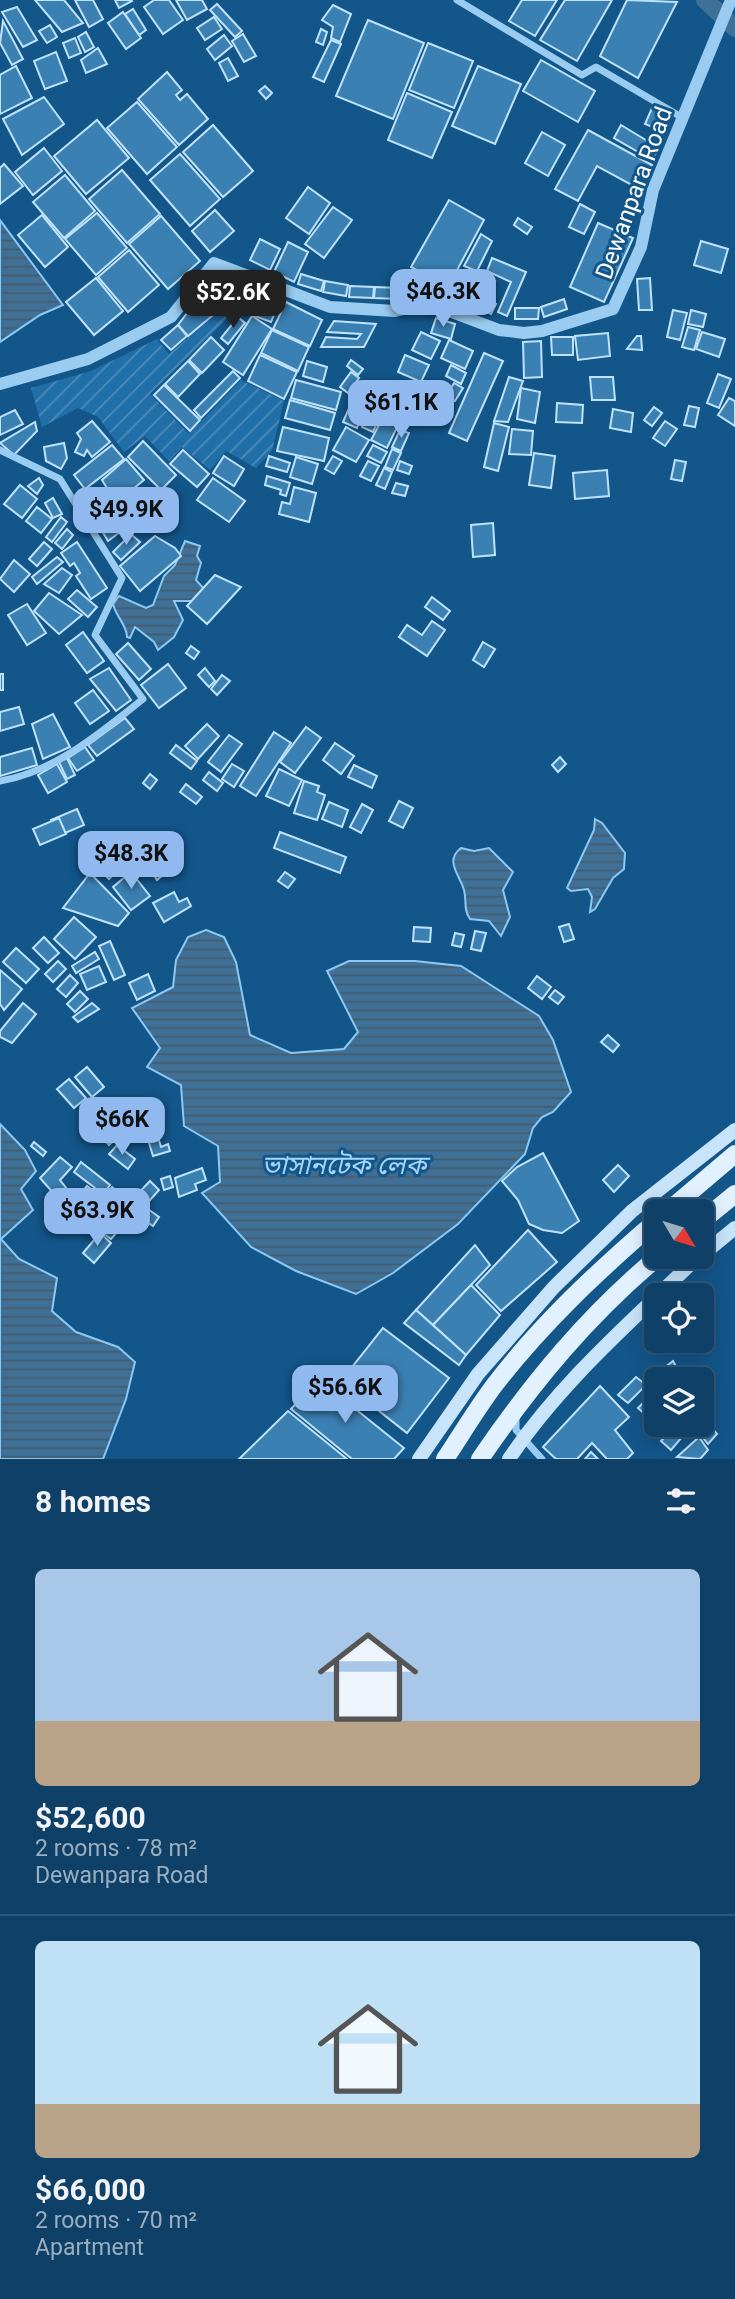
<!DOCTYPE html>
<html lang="en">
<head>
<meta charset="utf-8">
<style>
  :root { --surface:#0e4068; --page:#1c4b71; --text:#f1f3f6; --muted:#9bafc0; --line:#2e597c; --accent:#90b9f0 }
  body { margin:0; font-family:Roboto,"Noto Sans Bengali",sans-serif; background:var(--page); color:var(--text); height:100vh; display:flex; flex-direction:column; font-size:26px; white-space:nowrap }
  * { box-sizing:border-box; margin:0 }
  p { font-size:23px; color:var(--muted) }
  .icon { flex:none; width:38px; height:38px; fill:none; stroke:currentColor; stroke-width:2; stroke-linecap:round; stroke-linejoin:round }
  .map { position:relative; height:1459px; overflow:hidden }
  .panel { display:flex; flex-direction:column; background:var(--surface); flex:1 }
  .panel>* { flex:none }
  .needle { width:46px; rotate:128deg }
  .fabs { position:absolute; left:644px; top:1199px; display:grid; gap:14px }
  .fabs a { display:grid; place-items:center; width:70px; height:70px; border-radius:10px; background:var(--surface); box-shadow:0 4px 18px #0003,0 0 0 2px var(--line); font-size:35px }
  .price { position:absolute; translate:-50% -60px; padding:0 16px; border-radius:14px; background:var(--accent); color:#111; font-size:23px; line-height:46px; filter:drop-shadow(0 2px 4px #0008) }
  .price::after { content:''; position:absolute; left:50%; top:42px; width:21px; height:16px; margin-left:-10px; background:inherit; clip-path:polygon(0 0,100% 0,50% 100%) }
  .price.on { background:#222; color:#fff }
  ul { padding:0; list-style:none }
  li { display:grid; align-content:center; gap:14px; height:371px; padding:0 35px }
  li+li { border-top:2px solid var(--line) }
  li span { display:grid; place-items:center; height:217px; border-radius:10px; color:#555 }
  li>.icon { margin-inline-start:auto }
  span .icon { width:126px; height:126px; fill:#fffc; stroke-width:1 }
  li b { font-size:30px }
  h2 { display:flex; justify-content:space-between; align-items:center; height:84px; padding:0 35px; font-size:30px }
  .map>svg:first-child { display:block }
  .garden { fill:url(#garden-furrows) }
  .water { fill:url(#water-rules); stroke:#8bc9f4; stroke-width:2 }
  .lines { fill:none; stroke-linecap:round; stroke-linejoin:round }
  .canal { stroke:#3f7198; stroke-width:18 }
  .building { fill:#3b80b3; stroke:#bfe3fc; stroke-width:2 }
  .minor { stroke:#99ccf0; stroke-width:7 }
  .tertiary { stroke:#99ccf0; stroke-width:12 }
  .secondary { stroke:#c7e4fb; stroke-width:14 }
  .primary { stroke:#e2f1ff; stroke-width:18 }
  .labels { text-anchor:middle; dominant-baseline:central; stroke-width:6; stroke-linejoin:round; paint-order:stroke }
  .street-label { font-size:24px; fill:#fff; stroke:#13568a }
  .water-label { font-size:26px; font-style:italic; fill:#a5d5f8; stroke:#13568a }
</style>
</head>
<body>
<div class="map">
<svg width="735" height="1459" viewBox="0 0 735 1459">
  <defs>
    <pattern id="garden-furrows" width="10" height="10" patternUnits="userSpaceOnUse" patternTransform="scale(1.75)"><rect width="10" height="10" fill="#216fa8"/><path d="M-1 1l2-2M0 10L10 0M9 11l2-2" fill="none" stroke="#4d8cb9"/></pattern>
    <pattern id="water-rules" width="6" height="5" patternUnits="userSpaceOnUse" patternTransform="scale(1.75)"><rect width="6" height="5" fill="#3f7198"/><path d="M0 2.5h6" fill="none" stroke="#475b6a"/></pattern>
  </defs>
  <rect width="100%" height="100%" fill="#13568a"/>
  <path class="garden" d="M218 275 236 282 230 308 236 310 150 394 189 434 241 380 284 401 272 451 256 468 226 451 210 470 182 447 169 461 145 436 124 452 98 417 78 408 42 427 31 388 91 371 157 339 169 354 226 306 207 286Z"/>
  <g class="water">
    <path d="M0 220 63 305 40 315 0 342Z"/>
    <path d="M185 541 200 546 197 556 201 563 196 580 206 591 200 601H174L183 620 174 637 158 650 154 642 135 627 130 638 127 637C127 625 116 617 113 604L119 596 146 608 153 605 164 576 175 565Z"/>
    <path d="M595 819 602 823 625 853 624 869 613 878 595 909 590 912 592 897 588 889 571 891 567 888 594 830Z"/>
    <path d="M461 848 474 851 489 848 513 872 503 890 510 917 501 936 489 921 470 919C463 909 467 901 464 890 460 875 444 861 461 848Z"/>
    <path d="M206 930 224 937 236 962 250 1035 291 1053 344 1049 358 1032 327 971 349 961H415L461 966 539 1016 553 1040 571 1092 553 1112 542 1117 533 1128 525 1154 458 1224 393 1273 356 1294 296 1271 251 1247 202 1193 220 1182 218 1146 184 1126 181 1085 147 1067 160 1048 132 1008 173 987 176 960 188 937Z"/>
    <path d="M0 1124 25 1150 36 1171 21 1189 33 1210 1 1239 19 1259 57 1278 52 1311 76 1332 118 1347 135 1362 126 1399 103 1459H0Z"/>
  </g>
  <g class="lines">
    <path class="canal" d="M705 0 735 28"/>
  </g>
  <g class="building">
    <path d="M35 0H64L83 23 62 32Z"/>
    <path d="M75 0H93L103 19 89 27Z"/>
    <path d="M115 0H131L132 1 119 8Z"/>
    <path d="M154 0H169L183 20 163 34 144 7Z"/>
    <path d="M176 0H202L207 9 187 20Z"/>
    <path d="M522 0H557L535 36 509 21Z"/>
    <path d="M565 0H612L577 61 540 40Z"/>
    <path d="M627 0 677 2 638 78 600 56Z"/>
    <path d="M217 4 242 31 235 37 210 10Z"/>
    <path d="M333 5 351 14 340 42 331 38 333 27 322 20Z"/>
    <path d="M17 7 37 40 23 47 2 12Z"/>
    <path d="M133 9 146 30 139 35 125 14Z"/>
    <path d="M123 12 141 38 126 49 108 23Z"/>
    <path d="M214 17 222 29 205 40 197 28Z"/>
    <path d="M368 20 424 43 393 119 336 96Z"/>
    <path d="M3 21 23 59 12 65 0 43Z"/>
    <path d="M50 25 57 37 47 43 39 31Z"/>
    <path d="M321 29 327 32 323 45 316 42Z"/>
    <path d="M86 32 94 47 85 52 78 37Z"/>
    <path d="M243 34 256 56 244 62 232 41Z"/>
    <path d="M224 35 232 46 215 60 207 49Z"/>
    <path d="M75 38 81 53 69 58 63 43Z"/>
    <path d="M331 40 341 44 324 82 313 77Z"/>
    <path d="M428 43 473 61 454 108 409 90Z"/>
    <path d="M98 48 107 64 86 73 81 60Z"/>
    <path d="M56 52 67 81 45 89 34 61Z"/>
    <path d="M228 58 238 76 228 81 219 63Z"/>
    <path d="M541 60 595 91 578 122 523 91Z"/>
    <path d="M16 66 32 98 0 114V75Z"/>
    <path d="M478 66 521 84 495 144 452 126Z"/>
    <path d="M167 72 182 90 176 95 180 100 187 94 208 119 179 145 138 99Z"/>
    <path d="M265 86 272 93 266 99 259 91Z"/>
    <path d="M407 93 452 112 432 158 388 140Z"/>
    <path d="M44 97 64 124 22 155 3 119Z"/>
    <path d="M137 102 177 147 147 174 107 128Z"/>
    <path d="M652 108 662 113 655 128 645 124Z"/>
    <path d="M97 120 129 158 86 194 54 156Z"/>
    <path d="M213 125 253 171 223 197 183 152Z"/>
    <path d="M621 125 659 148 652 160 614 138Z"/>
    <path d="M588 130 652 165 639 189 597 166 578 201 555 189Z"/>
    <path d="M542 132 565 145 548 176 525 163Z"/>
    <path d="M44 148 62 171 33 195 15 172Z"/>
    <path d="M180 154 220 199 190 226 150 180Z"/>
    <path d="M4 164 23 186 0 204V168Z"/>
    <path d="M122 170 160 214 127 243 89 199Z"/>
    <path d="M65 175 95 211 64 238 33 202Z"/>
    <path d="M308 187 330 203 309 234 286 218Z"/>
    <path d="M449 200 484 220 448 287 411 267Z"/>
    <path d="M580 204 595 212 584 234 569 227Z"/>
    <path d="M333 207 352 220 324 258 305 244Z"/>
    <path d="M215 210 234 231 210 252 192 231Z"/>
    <path d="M97 213 127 248 96 275 65 239Z"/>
    <path d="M42 215 68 247 45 267 18 235Z"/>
    <path d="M161 216 200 261 168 289 129 244Z"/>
    <path d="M518 218 532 227 527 234 514 225Z"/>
    <path d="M598 223 633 238 604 302 570 287Z"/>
    <path d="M481 234 492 241 477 271 464 266Z"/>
    <path d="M260 239 280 249 270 270 250 260Z"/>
    <path d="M701 241 728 249 721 273 694 265Z"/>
    <path d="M288 242 308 252 294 282 274 272Z"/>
    <path d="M129 250 159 285 128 312 98 277Z"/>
    <path d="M492 258 526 272 507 316 498 312 511 282 487 271Z"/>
    <path d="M477 271 495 281 487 297 468 287Z"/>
    <path d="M301 274 324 281 321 291 298 284Z"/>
    <path d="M403 277 423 280 421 296 401 293Z"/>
    <path d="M96 278 123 311 94 335 66 302Z"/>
    <path d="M650 278 652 310H639L637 279Z"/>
    <path d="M325 281 348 285 346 296 323 292Z"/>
    <path d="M237 284 280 301 271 322 255 316 260 305 233 294Z"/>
    <path d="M426 284 449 289 446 300 423 294Z"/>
    <path d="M350 286 374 287 373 298 349 297Z"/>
    <path d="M207 287 224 306 188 336 178 325Z"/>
    <path d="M375 287 399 288 398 299 374 298Z"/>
    <path d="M475 293 496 304 491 314 469 303Z"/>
    <path d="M234 298 256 304 253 314 231 308Z"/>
    <path d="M564 299 567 309 544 317 541 307Z"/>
    <path d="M286 302 322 320 310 346 273 329Z"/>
    <path d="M515 308H539L538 319H515Z"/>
    <path d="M673 310 687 313 680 340 667 337Z"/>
    <path d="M691 310 706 314 703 327 688 324Z"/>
    <path d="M252 316 272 329 243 375 223 362Z"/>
    <path d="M238 317 245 323 228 344 221 338Z"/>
    <path d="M436 318 455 324 451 339 431 333Z"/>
    <path d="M334 321 376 324 364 347H321L326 337 357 339 361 334 327 332Z"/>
    <path d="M178 325 187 336 171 350 161 340Z"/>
    <path d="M688 327 700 330 694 350 682 347Z"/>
    <path d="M272 330 309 347 298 371 261 353Z"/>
    <path d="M421 332 440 341 431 359 412 350Z"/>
    <path d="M702 332 725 339 719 357 696 349Z"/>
    <path d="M608 333 610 356 578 360 575 336Z"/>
    <path d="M637 336H641L642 350 627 349Z"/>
    <path d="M211 337 224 350 202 373 189 360Z"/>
    <path d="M551 337H573V355H552Z"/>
    <path d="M449 340 473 351 465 369 441 358Z"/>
    <path d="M541 341 542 377 524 378 523 342Z"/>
    <path d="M484 353 503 361 467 441 449 433Z"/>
    <path d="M260 355 297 372 284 399 248 381Z"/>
    <path d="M405 355 429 365 421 382 398 372Z"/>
    <path d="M351 360 363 369 358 375 347 366Z"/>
    <path d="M188 361 200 374 178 397 165 384Z"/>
    <path d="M307 361 327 367 323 382 303 376Z"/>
    <path d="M451 365 466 373 461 384 446 376Z"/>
    <path d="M233 371 240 378 201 418 194 410Z"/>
    <path d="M351 372 359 378 348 393 340 387Z"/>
    <path d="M718 374 731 379 719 408 707 403Z"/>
    <path d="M509 377 523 381 508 422 494 421Z"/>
    <path d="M590 377H613L615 400H592Z"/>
    <path d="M296 380 341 392 336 410 291 398Z"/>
    <path d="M399 381 415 387 411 397 395 390Z"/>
    <path d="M423 383 432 387 424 404 416 400Z"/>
    <path d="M442 383 451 388 454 383 463 388 455 401 438 391Z"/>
    <path d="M164 385 200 420 190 431 154 395Z"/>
    <path d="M521 388 540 392 535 423 517 419Z"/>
    <path d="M390 391 411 401 407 411 385 401Z"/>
    <path d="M729 398 735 401V426L718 415Z"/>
    <path d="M353 399 367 405 357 428 343 422Z"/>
    <path d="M290 400 335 413 330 430 285 418Z"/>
    <path d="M415 402 424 406 417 423 408 419Z"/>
    <path d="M557 403 583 405 582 423 556 422Z"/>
    <path d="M372 405 383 410 373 432 362 427Z"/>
    <path d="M689 406 699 408 695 427 684 425Z"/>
    <path d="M654 407 662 413 652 426 644 420Z"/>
    <path d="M613 409 633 413 631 432 610 428Z"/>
    <path d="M15 410 23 424 0 435V417Z"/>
    <path d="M386 412 401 419 387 448 371 440Z"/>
    <path d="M92 421 110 442 92 457 87 450 84 456 75 452 81 439 77 433Z"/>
    <path d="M665 421 677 429 665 446 653 438Z"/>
    <path d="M35 422 37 431 14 455 0 443Z"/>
    <path d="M494 423 509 427 498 471 484 467Z"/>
    <path d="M283 427 329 438 324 461 277 451Z"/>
    <path d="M346 427 369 440 356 462 333 450Z"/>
    <path d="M512 429 533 431 531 455 509 454Z"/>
    <path d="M400 430 409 433 401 451 392 447Z"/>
    <path d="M143 441 176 475 161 490 128 457Z"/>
    <path d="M64 443 67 458 61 469 46 461 44 447Z"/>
    <path d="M112 445 124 459 85 489 74 475Z"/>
    <path d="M373 445 387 452 381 463 367 456Z"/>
    <path d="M392 449 401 453 393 470 385 467Z"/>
    <path d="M183 450 209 474 197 487 170 464Z"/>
    <path d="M534 453 555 456 551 488 529 485Z"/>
    <path d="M224 456 244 469 234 486 213 473Z"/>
    <path d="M269 456 290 463 287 472 266 466Z"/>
    <path d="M333 456 342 461 334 474 325 469Z"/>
    <path d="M296 457 318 464 312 484 290 477Z"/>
    <path d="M126 459 144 480 116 503 102 480Z"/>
    <path d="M675 460 686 462 682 481 671 479Z"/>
    <path d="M368 461 379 466 371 481 360 476Z"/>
    <path d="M400 461 412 466 409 474 397 470Z"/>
    <path d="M384 468 392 472 385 489 376 485Z"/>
    <path d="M607 470 609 496 575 499 573 473Z"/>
    <path d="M267 476 290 483 286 496 280 494 281 490 265 485Z"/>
    <path d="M39 478 43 485 37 494 28 486Z"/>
    <path d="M213 478 245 501 229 522 197 500Z"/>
    <path d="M396 483 408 486 405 496 392 493Z"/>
    <path d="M20 485 37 499 22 518 4 504Z"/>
    <path d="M294 487 316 493 309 522 279 514 282 502 290 504Z"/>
    <path d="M100 492 128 526 108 541 84 501Z"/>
    <path d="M130 495 150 514 138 527 118 508Z"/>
    <path d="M53 498 62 514 53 518 45 503Z"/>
    <path d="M37 507 52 519 41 533 26 521Z"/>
    <path d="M61 517 67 522 52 542 46 537Z"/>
    <path d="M493 523 495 555 473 557 471 525Z"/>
    <path d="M67 529 73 535 62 549 55 543Z"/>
    <path d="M131 534 140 542 121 560 113 552Z"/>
    <path d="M155 536 175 548 181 556 140 591 120 566Z"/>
    <path d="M44 542 52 549 37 566 29 559Z"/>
    <path d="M77 542 107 588 91 599 76 576 80 573 74 563 70 566 61 553Z"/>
    <path d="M57 557 63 562 37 584 32 577Z"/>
    <path d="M14 560 30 574 14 592 0 579Z"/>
    <path d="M62 568 72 575 59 593 44 584Z"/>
    <path d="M215 575 241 587 207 624 187 606Z"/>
    <path d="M77 590 97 607 88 617 68 599Z"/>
    <path d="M49 593 82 615 59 634 34 611Z"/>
    <path d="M432 597 450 611 443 620 425 607Z"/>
    <path d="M27 604 46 633 27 645 8 615Z"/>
    <path d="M432 621 445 630 427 656 399 637 407 625 422 635Z"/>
    <path d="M83 632 104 661 87 673 66 645Z"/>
    <path d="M483 642 495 649 484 667 473 660Z"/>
    <path d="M128 643 151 669 139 680 116 654Z"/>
    <path d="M191 646 199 652 194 659 186 653Z"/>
    <path d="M168 664 186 688 159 708 141 685Z"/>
    <path d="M109 668 131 700 116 711 90 679Z"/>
    <path d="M205 668 215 681 209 687 198 675Z"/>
    <rect x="0" y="674" width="3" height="16"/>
    <path d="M222 675 230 681 217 695 211 689Z"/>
    <path d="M93 690 109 711 90 724 75 703Z"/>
    <path d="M19 707 24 724 0 731V712Z"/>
    <path d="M53 714 70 747 43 759 32 724Z"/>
    <path d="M125 718 134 729 97 756 88 745Z"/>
    <path d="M207 724 219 736 198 759 185 746Z"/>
    <path d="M306 727 321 738 295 773 280 762Z"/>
    <path d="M274 732 291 743 256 796 240 786Z"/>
    <path d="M229 735 242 744 221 772 208 762Z"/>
    <path d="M335 743 354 756 341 774 323 760Z"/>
    <path d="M176 745 197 761 191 769 170 753Z"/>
    <path d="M85 747 94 760 77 771 68 758Z"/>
    <path d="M32 748 37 765 0 776V757Z"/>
    <path d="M560 757 566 764 558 772 552 765Z"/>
    <path d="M67 758 75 775 67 779 59 762Z"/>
    <path d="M57 764 67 782 48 793 38 775Z"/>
    <path d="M232 764 244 771 234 787 222 779Z"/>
    <path d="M354 765 377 776 372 788 348 777Z"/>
    <path d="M279 769 302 780 289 806 266 796Z"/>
    <path d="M209 772 223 783 217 791 203 780Z"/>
    <path d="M150 774 157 780 150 789 143 783Z"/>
    <path d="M304 781 319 786 317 792 325 795 317 820 294 813Z"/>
    <path d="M186 784 202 797 196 804 180 792Z"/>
    <path d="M399 801 413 808 403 828 389 821Z"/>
    <path d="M329 802 348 810 342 827 322 819Z"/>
    <path d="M362 804 373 810 361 833 350 827Z"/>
    <path d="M77 809 84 825 58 836 51 820Z"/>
    <path d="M59 818 66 834 40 845 33 829Z"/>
    <path d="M280 832 346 857 340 873 274 848Z"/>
    <path d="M109 840 129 859 109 879 89 860Z"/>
    <path d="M167 845 181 860 157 880 145 862Z"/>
    <path d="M131 872 150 896 131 910 113 887Z"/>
    <path d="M285 872 295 879 288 888 278 881Z"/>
    <path d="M90 873 129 913 118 926 63 908Z"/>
    <path d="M174 892 179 902 187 898 191 906 164 922 153 903Z"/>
    <path d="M74 917 96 937 75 959 54 939Z"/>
    <path d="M569 924 574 939 564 942 559 927Z"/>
    <path d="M414 927 431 928 430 942 413 941Z"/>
    <path d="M475 931 486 933 481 951 471 949Z"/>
    <path d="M455 933 464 935 461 947 452 945Z"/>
    <path d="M44 937 59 953 48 963 33 948Z"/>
    <path d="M110 941 125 975 114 980 99 946Z"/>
    <path d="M16 948 39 969 26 983 3 962Z"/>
    <path d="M95 952 99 959 76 973 72 966Z"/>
    <path d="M58 961 66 969 53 982 45 974Z"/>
    <path d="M99 966 106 982 87 990 80 974Z"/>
    <path d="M0 970 22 989 4 1010 0 1004Z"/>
    <path d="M148 974 155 991 137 1000 129 983Z"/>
    <path d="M70 975 78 983 66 997 57 989Z"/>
    <path d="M537 976 551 987 542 999 528 988Z"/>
    <path d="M555 990 564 997 558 1004 549 997Z"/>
    <path d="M80 991 88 999 75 1012 67 1004Z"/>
    <path d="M23 1003 36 1014 12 1043 0 1037V1031Z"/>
    <path d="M92 1003 99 1009 78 1022 73 1017Z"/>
    <path d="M608 1035 619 1045 613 1052 601 1042Z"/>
    <path d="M87 1067 104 1087 92 1097 75 1077Z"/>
    <path d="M69 1079 86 1098 74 1108 57 1089Z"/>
    <path d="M129 1109 138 1118 109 1145 101 1136Z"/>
    <path d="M156 1130 161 1147 168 1144 170 1151 153 1156 146 1133Z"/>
    <path d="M34 1142 46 1152 43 1156 31 1146Z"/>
    <path d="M117 1145 135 1159 128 1169 109 1154Z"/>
    <path d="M543 1153 579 1221 562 1233 543 1230 529 1224 518 1200 502 1181 517 1167Z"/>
    <path d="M60 1157 72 1167 60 1180 70 1193 62 1203 40 1178Z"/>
    <path d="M81 1162 110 1185 103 1194 74 1172Z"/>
    <path d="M618 1165 629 1176 614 1192 603 1180Z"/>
    <path d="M202 1168 206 1180 195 1184 197 1190 179 1197 175 1178Z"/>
    <path d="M170 1176 173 1187 164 1190 161 1179Z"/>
    <path d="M150 1181 159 1190 142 1209 132 1200Z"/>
    <path d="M87 1186 104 1199 96 1209 79 1196Z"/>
    <path d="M112 1187 141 1210 133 1219 104 1196Z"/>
    <path d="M108 1205 126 1222 111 1239 91 1225Z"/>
    <path d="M148 1209 159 1217 153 1226 141 1218Z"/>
    <path d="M528 1230 557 1262 501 1311 476 1285Z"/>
    <path d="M100 1233 111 1243 94 1263 83 1253Z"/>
    <path d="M475 1245 490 1265 433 1325 416 1310Z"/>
    <path d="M471 1285 500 1315 466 1355 433 1325Z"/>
    <path d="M416 1310 466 1355 459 1365 404 1323Z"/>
    <path d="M383 1328 449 1378 407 1433 341 1381Z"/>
    <path d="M673 1361 679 1372 670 1379H656V1390L647 1381Z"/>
    <path d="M636 1377 646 1385 628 1403 618 1395Z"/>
    <path d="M318 1379 404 1448 394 1459H352L291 1409Z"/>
    <path d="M600 1386 629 1417 615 1430 633 1453 627 1459H607L592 1443 577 1459H556L543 1447Z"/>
    <path d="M649 1397 656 1404V1424H663L660 1428 638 1408Z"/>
    <path d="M288 1411 347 1459H239Z"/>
    <path d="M702 1415 717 1434 708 1444 692 1424H702Z"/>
    <path d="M677 1424H683L688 1430 671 1450 661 1441Z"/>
    <path d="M699 1437 708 1450 700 1459 677 1457Z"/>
    <path d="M591 1452 598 1459H585Z"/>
  </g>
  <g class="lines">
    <g class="minor">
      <path d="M457 0 582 75 596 67 683 118"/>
      <path d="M0 450 60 479 122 578 95 635 143 699C100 733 55 772 0 781"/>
      <path d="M516 1417V1430L542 1459"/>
    </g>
    <path class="tertiary" d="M0 384 88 359 171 317 214 263 330 307 395 311 415 306 441 308 499 330 524 333 542 331 613 309 641 247 653 190 731 0"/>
    <g class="secondary">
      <path d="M702 1255 735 1228"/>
      <path d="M658 1295 699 1256"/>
      <path d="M419 1459 478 1374 554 1287 632 1211 735 1130"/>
      <path d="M509 1459C549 1399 604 1346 656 1297"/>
    </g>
    <g class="primary">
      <path d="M668 1211 735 1154"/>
      <path d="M702 1221 735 1194"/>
      <path d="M445 1459C461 1435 476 1410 493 1387 540 1325 598 1271 656 1221"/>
      <path d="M480 1459C532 1383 588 1315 659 1256"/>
    </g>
  </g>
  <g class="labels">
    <g class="street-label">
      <text transform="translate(634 193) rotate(-70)">Dewanpara Road</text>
    </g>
    <g class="water-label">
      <text x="344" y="1165">ভাসানটেক লেক</text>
    </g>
  </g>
</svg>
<div class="fabs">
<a><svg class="needle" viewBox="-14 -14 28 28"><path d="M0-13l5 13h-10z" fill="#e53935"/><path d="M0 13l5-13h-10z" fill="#9bafc0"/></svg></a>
<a><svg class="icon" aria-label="locate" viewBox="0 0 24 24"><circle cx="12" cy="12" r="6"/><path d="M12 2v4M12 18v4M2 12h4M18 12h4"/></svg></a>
<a><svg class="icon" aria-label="layers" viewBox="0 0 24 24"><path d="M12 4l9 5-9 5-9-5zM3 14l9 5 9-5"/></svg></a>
</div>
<b class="price" style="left:443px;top:329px">$46.3K</b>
<b class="price on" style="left:233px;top:330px">$52.6K</b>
<b class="price" style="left:401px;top:440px">$61.1K</b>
<b class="price" style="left:126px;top:547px">$49.9K</b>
<b class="price" style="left:131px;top:891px">$48.3K</b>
<b class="price" style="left:122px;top:1157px">$66K</b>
<b class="price" style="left:97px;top:1248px">$63.9K</b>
<b class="price" style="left:345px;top:1425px">$56.6K</b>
</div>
<section class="panel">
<h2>8 homes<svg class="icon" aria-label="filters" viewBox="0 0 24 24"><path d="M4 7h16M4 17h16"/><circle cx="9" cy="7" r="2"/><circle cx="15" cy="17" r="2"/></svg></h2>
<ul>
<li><span style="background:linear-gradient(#a9c7e8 70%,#b9a48a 0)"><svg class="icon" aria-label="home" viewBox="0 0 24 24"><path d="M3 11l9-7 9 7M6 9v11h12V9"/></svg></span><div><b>$52,600</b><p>2 rooms · 78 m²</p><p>Dewanpara Road</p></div></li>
<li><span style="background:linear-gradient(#bfe0f5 75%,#b9a48a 0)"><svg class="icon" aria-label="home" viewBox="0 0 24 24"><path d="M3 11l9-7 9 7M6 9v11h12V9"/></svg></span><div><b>$66,000</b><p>2 rooms · 70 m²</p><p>Apartment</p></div></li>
</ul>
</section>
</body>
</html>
